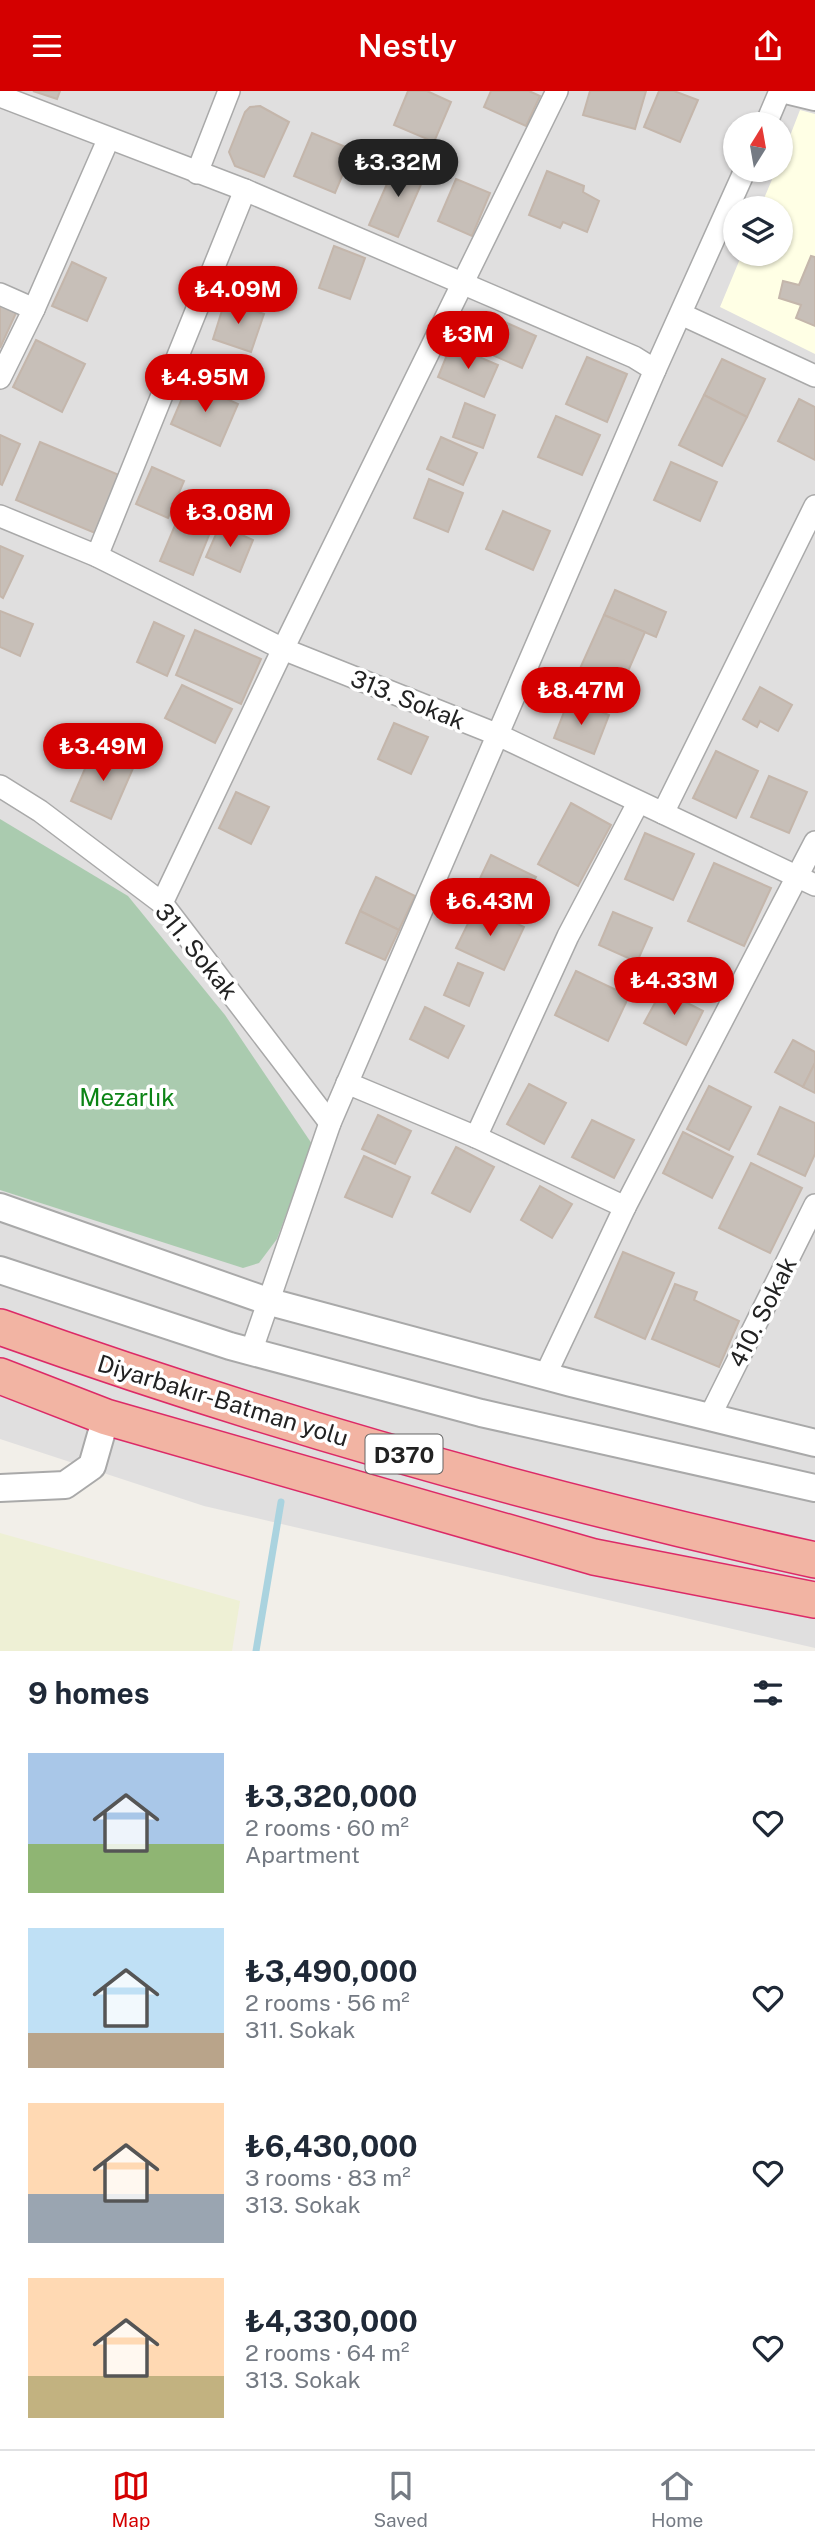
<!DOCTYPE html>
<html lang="en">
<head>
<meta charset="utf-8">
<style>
  :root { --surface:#fff; --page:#f6f6f7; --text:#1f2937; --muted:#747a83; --line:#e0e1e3; --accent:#d40000 }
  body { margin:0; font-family:"Public Sans",sans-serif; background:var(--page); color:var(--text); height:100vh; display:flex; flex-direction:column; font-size:26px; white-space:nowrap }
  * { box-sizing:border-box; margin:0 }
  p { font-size:23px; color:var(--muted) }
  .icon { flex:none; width:38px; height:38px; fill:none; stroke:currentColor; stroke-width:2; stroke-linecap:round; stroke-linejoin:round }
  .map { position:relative; height:1560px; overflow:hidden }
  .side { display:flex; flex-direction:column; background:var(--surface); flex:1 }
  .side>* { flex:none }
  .needle { width:46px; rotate:11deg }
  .fabs { position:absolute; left:723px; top:21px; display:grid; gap:14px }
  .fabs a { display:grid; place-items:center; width:70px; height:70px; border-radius:50%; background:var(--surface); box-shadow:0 2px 5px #0004; font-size:35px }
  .price { position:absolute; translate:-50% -60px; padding:0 16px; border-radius:24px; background:var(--accent); color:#fff; font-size:23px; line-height:46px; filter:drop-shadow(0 2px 4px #0008) }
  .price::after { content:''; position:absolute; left:50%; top:42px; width:21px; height:16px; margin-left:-10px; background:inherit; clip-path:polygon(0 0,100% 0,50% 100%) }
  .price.active { background:#222; color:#fff }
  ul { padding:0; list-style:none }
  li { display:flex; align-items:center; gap:21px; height:175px; padding:0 28px }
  li span { display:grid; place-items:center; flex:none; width:196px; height:140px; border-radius:0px; color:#555 }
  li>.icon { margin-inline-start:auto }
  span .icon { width:84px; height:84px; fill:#fffc; stroke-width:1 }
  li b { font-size:30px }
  h2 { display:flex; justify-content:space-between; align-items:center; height:84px; padding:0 28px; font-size:30px }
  header { display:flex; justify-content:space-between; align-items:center; height:91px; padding:0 28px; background:var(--accent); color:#fff; font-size:32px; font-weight:600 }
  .tab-bar { display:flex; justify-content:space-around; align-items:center; height:98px; border-top:2px solid var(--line); background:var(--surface); font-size:19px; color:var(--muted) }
  .tab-bar a { display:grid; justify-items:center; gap:4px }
  .tab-bar .active { color:var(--accent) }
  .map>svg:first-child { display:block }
  .residential { fill:#e0dfdf; fill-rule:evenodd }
  .education { fill:#ffffe5 }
  .farmland { fill:#eef0d5 }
  .cemetery { fill:#aacbaf }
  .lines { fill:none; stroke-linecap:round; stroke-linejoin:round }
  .stream { stroke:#aad3df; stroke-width:7 }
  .building { fill:#c7bfb8; stroke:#c4b6ab; stroke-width:2 }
  .minor-casing { stroke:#a9a9a9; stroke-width:24 }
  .tertiary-casing { stroke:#a9a9a9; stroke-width:30 }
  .trunk-casing { stroke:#dc2a67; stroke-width:38 }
  .minor { stroke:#fff; stroke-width:21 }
  .tertiary { stroke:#fff; stroke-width:26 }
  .trunk { stroke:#f2b4a3; stroke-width:35 }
  .labels { text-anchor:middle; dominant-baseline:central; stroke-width:7; stroke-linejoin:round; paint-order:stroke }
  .shield { fill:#fff; stroke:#646464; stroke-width:2 }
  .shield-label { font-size:23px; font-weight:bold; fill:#222 }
  .street-label { font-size:24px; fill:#222; stroke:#fff }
  .park-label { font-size:24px; fill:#0c8416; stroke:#fff }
</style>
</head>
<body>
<header><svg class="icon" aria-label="menu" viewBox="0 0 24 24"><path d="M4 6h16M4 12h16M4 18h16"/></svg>Nestly<svg class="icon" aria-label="share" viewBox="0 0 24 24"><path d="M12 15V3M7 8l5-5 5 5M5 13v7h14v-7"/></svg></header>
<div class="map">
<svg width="815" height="1560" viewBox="0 0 815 1560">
  <rect width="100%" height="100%" fill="#f2efe9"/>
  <path class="residential" d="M0 0H815V1557L204 1415 0 1348ZM735 33H780V79H735ZM735 117H780V163H735Z"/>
  <path class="education" d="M800 19 815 23V263L720 216 742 163H780V117H760L776 79H780L781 68Z"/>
  <path class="farmland" d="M0 1442 240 1510 232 1560H0Z"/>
  <path class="cemetery" d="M0 728 128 805 225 924 312 1053 277 1148 259 1172 243 1177 0 1099Z"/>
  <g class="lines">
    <path class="stream" d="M256 1560 281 1411"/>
  </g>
  <g class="building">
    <path d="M33 0H60L57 8Z"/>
    <path d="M408 0H427L451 11 434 51 394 34Z"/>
    <path d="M491 0H529L540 5 526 35 484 16Z"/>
    <path d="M590 0H646L635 38 583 24Z"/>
    <path d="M659 0H674L698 9 680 51 644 36Z"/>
    <path d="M260 15 289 31 264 86 235 75 229 61 245 21 250 16Z"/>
    <path d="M312 42 353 59 335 102 294 85Z"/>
    <path d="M397 70 426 82 398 146 369 134Z"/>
    <path d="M547 80 584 95 583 101 599 110 587 141 563 131 560 137 529 124Z"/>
    <path d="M456 88 490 102 472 145 438 130Z"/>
    <path d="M334 155 365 167 350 208 319 197Z"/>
    <path d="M811 165 815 166V235L796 227 801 214 779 207 783 190 799 194Z"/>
    <path d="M72 171 106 187 87 230 52 215Z"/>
    <path d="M225 210 264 223 251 261 213 248Z"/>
    <path d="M0 214 16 222 0 257Z"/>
    <path d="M496 227 536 245 522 277 481 259Z"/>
    <path d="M36 249 85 273 62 321 13 296Z"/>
    <path d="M451 254 498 274 484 306 438 286Z"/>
    <path d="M587 266 627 283 607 331 566 313Z"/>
    <path d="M722 268 765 288 747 326 704 304Z"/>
    <path d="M189 291 238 313 220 355 171 333Z"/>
    <path d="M704 304 747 326 722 375 679 354Z"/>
    <path d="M799 308 815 316V369L778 350Z"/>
    <path d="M465 312 495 324 483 357 453 346Z"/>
    <path d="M556 325 600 344 582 384 538 366Z"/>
    <path d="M0 344 20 353 2 394 0 393Z"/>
    <path d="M441 346 477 362 463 394 427 378Z"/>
    <path d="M40 351 119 384 95 442 16 409Z"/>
    <path d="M671 371 717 391 700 430 654 409Z"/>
    <path d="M152 376 184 390 168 427 136 413Z"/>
    <path d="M429 388 463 402 448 441 414 427Z"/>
    <path d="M181 420 213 434 193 484 160 470Z"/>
    <path d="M503 420 550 440 533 479 486 458Z"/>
    <path d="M220 434 253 449 240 481 206 466Z"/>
    <path d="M0 455 23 465 3 507 0 505Z"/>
    <path d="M615 499 666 521 656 546 604 524Z"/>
    <path d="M0 520 33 533 20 565 0 556Z"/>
    <path d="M604 524 645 541 619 601 578 582Z"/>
    <path d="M154 531 184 545 167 585 137 571Z"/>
    <path d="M195 539 261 568 241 613 176 584Z"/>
    <path d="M182 594 232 618 215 652 165 627Z"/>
    <path d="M760 596 792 614 778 640 760 630 757 636 743 628Z"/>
    <path d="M569 608 609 624 594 663 554 647Z"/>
    <path d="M394 632 428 646 411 683 378 668Z"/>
    <path d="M94 657 134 675 111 728 71 710Z"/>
    <path d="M716 660 758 680 736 727 693 707Z"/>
    <path d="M769 685 807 701 789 742 751 726Z"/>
    <path d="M236 701 269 716 251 753 219 737Z"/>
    <path d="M571 712 611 734 578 795 538 773Z"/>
    <path d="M645 742 694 763 673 809 625 788Z"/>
    <path d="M491 764 536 786 519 820 475 798Z"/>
    <path d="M714 772 771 797 744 855 688 830Z"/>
    <path d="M376 786 415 805 399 839 360 820Z"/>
    <path d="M477 814 524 836 504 879 456 857Z"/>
    <path d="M360 820 399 839 385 869 346 852Z"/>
    <path d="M613 821 652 837 637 871 599 854Z"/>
    <path d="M458 872 483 882 469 915 444 904Z"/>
    <path d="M576 880 629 905 608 950 555 924Z"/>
    <path d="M662 899 703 920 686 954 644 932Z"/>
    <path d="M425 916 464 935 448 967 410 948Z"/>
    <path d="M793 949 815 961V972L803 996 775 981Z"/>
    <path d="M815 972V1002L803 996Z"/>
    <path d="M529 993 566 1012 544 1053 507 1033Z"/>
    <path d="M709 995 751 1016 729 1059 687 1038Z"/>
    <path d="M780 1016 815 1032V1063L805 1085 758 1063Z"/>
    <path d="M378 1024 411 1040 395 1073 362 1058Z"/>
    <path d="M592 1029 634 1049 614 1087 572 1066Z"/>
    <path d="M683 1041 733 1066 712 1107 663 1082Z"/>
    <path d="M456 1056 494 1076 470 1121 432 1102Z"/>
    <path d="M364 1065 410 1086 392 1126 345 1106Z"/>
    <path d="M751 1072 802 1097 770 1162 719 1137Z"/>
    <path d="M540 1095 572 1113 552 1147 521 1129Z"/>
    <path d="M623 1161 674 1182 645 1248 595 1226Z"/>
    <path d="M675 1193 697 1201 694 1209 739 1230 719 1276 652 1248Z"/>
  </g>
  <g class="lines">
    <defs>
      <g id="minor">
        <path d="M0 5 245 99 634 266 655 279"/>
        <path d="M766 33 780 0"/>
        <path d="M197 82 229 0"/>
        <path d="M0 203 34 218"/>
        <path d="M681 223 815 285"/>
        <path d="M0 287 34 218 108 49"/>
        <path d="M0 425 97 465 283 558 496 643 815 794"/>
        <path d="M97 465 245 99"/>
        <path d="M0 695 40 720 162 812 330 1032"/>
        <path d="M663 722 815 415"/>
        <path d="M162 812 283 558 557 0"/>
        <path d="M347 992 476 1046 625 1116"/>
        <path d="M476 1046 568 845 638 712"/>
        <path d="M251 1261 330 1032 655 279 745 79"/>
        <path d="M545 1285 625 1116 815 751"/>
        <path d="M709 1327 815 1114"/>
      </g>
      <g id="tertiary">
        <path d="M790 0 815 6"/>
        <path d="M0 1116 270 1211 571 1292 815 1352"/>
        <path d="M0 1179 230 1255 481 1322 815 1397"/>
        <path d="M0 1397 65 1394 92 1375 106 1326"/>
      </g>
      <g id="trunk">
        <path d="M0 1236C266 1331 539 1408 815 1469"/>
        <path d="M0 1285 106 1326 594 1466 815 1509"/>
      </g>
    </defs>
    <use href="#minor" class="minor-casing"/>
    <use href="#tertiary" class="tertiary-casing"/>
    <use href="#trunk" class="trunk-casing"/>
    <use href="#minor" class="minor"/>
    <use href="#tertiary" class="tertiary"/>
    <use href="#trunk" class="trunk"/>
  </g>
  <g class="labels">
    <rect class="shield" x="365.5" y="1343.5" width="77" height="39" rx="5"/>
    <g class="shield-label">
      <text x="404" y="1363">D370</text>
    </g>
    <g class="street-label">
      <text transform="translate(408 608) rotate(22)">313. Sokak</text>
      <text transform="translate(197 860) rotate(51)">311. Sokak</text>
      <text transform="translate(762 1221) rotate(-63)">410. Sokak</text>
      <text transform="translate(223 1309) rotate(17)">Diyarbakır-Batman yolu</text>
    </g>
    <g class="park-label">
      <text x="127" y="1006">Mezarlık</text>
    </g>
  </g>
</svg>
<div class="fabs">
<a><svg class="needle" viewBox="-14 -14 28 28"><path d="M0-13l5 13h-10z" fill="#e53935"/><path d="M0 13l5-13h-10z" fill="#747a83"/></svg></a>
<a><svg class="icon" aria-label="layers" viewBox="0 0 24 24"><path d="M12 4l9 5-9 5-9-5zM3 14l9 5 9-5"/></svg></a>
</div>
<b class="price active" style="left:398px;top:108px">₺3.32M</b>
<b class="price" style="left:238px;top:235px">₺4.09M</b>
<b class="price" style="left:468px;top:280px">₺3M</b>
<b class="price" style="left:205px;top:323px">₺4.95M</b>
<b class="price" style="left:230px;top:458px">₺3.08M</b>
<b class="price" style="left:581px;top:636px">₺8.47M</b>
<b class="price" style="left:103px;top:692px">₺3.49M</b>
<b class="price" style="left:490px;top:847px">₺6.43M</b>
<b class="price" style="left:674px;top:926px">₺4.33M</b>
</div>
<section class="side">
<h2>9 homes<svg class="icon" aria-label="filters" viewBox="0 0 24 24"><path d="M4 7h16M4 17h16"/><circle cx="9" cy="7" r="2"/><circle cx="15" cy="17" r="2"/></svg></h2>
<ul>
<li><span style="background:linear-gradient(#a9c7e8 65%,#8fb573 0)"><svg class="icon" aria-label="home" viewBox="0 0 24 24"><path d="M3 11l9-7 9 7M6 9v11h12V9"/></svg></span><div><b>₺3,320,000</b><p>2 rooms · 60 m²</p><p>Apartment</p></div><svg class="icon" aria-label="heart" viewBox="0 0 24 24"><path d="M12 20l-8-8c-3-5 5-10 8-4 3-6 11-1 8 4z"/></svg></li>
<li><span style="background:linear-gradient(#bfe0f5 75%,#b9a48a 0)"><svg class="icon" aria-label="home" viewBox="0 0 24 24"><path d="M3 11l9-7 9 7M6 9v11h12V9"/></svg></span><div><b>₺3,490,000</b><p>2 rooms · 56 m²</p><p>311. Sokak</p></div><svg class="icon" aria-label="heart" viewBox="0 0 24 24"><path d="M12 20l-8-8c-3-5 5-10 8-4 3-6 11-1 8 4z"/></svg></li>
<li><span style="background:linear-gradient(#ffd9b3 65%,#9aa5b1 0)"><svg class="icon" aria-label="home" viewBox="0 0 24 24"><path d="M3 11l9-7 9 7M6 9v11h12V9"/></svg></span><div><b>₺6,430,000</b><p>3 rooms · 83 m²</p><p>313. Sokak</p></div><svg class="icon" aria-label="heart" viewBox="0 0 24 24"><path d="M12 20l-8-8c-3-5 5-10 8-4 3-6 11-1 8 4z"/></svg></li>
<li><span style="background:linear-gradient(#ffd9b3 70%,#c2b280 0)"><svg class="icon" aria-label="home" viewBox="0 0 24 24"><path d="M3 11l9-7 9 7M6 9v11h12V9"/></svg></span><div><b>₺4,330,000</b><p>2 rooms · 64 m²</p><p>313. Sokak</p></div><svg class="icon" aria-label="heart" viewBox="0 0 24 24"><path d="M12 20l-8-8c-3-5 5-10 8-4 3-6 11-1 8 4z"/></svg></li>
</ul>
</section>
<nav class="tab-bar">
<a class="active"><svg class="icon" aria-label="map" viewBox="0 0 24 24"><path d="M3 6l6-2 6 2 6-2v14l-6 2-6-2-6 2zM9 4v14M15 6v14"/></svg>Map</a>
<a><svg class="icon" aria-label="saved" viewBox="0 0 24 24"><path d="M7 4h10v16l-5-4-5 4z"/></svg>Saved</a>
<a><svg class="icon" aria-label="home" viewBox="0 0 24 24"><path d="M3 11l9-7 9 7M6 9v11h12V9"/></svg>Home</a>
</nav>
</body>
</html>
